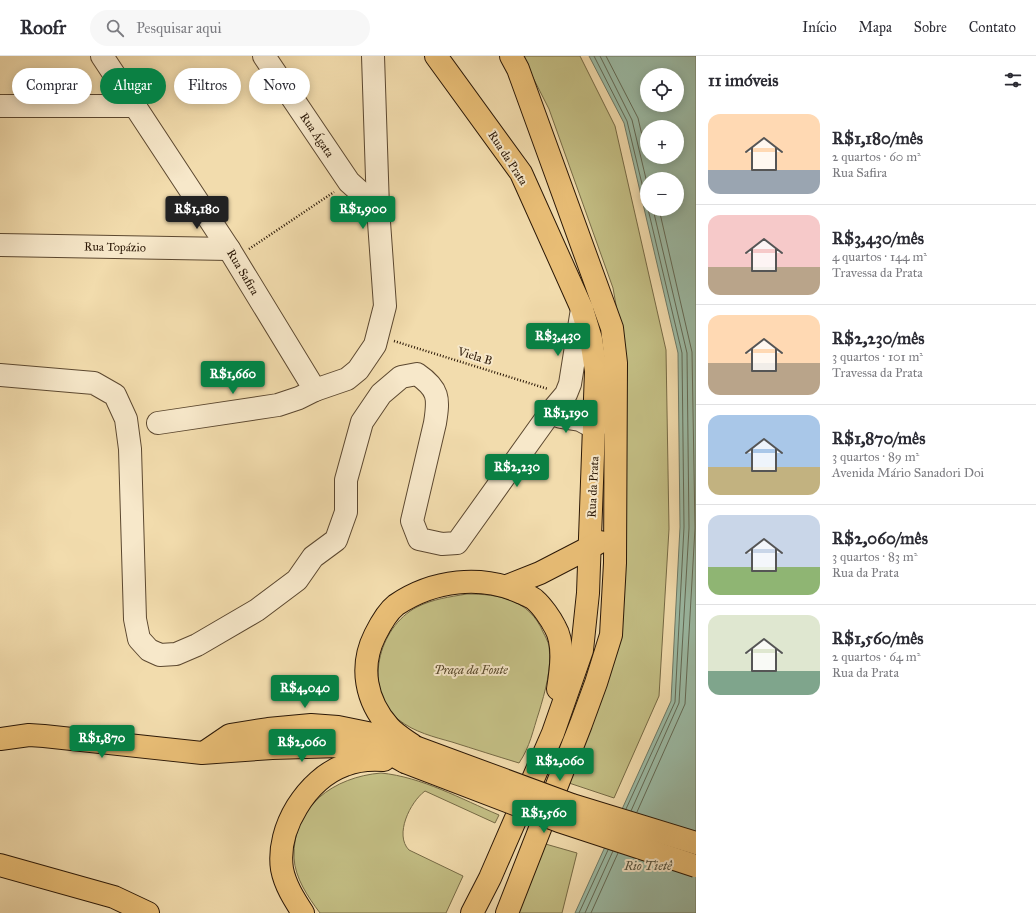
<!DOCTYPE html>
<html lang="pt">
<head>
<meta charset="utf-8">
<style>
  :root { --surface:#fff; --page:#f7f7f7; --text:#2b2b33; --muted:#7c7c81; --line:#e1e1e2; --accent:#0b8043 }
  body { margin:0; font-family:"IM FELL Great Primer",serif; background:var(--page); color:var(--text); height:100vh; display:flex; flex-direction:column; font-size:15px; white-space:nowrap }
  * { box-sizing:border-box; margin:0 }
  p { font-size:13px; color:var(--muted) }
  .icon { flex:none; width:22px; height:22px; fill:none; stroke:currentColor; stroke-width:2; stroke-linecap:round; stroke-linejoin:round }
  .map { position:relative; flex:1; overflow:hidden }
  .panel { display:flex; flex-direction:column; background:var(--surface); width:340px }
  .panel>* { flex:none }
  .banner { position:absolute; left:12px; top:12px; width:380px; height:36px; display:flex; gap:8px }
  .fabs { position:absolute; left:640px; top:12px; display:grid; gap:8px }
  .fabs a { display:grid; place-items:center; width:44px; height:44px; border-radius:50%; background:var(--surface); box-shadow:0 2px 10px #0003; font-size:20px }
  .price { position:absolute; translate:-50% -34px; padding:0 9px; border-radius:4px; background:var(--accent); color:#fff; font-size:13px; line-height:26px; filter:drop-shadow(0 1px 2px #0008) }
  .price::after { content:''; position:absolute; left:50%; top:24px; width:12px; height:9px; margin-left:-6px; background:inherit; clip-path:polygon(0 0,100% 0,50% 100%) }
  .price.active { background:#222; color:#fff }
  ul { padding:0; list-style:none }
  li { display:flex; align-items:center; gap:12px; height:100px; padding:0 12px }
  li+li { border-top:1px solid var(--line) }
  li span { display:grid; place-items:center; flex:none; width:112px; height:80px; border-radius:12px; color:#555 }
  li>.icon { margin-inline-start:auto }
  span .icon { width:48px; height:48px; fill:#fffc; stroke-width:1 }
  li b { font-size:17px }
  h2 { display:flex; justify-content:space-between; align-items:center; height:48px; padding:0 12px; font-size:17px }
  .chip { padding:0 14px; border-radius:18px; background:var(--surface); box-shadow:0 2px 10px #0003; font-size:14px; line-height:36px }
  .chip.active { background:var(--accent); color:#fff }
  header { display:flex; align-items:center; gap:24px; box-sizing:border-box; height:56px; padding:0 20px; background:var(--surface); border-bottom:1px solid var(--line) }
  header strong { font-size:19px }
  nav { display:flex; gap:22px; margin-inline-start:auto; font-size:14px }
  .search { width:280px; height:36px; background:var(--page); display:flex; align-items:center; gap:10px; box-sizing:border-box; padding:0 14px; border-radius:22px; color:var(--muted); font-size:15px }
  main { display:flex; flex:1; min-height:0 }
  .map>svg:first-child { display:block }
  .green { fill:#c3be84; stroke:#766a45 }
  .water { fill:#9cbca7; stroke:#6e7a67; fill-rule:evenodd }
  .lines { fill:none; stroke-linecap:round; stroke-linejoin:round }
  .shore { stroke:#636a56; stroke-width:1 }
  .minor-casing { stroke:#5c4830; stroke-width:24 }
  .major-casing { stroke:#2a1706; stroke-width:24 }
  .path { stroke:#2a1706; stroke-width:2.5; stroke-dasharray:1 2; stroke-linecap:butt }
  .minor { stroke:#f7e8ca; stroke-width:22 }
  .major { stroke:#e9be76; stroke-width:22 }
  .major-bridge-casing { stroke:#2a1706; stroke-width:24; stroke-linecap:butt }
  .major-bridge { stroke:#e9be76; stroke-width:22 }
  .labels { text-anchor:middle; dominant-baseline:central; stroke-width:4; stroke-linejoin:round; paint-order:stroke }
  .street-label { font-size:12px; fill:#2a1706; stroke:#f7e8ca }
  .park-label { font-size:12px; font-style:italic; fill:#58492c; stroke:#f7e8ca }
  .water-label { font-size:13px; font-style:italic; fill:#52513e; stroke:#f7e8ca }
</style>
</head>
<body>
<header>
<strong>Roofr</strong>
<div class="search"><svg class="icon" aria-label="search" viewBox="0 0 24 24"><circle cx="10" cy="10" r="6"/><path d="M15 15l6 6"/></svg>Pesquisar aqui</div>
<nav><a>Início</a><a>Mapa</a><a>Sobre</a><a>Contato</a></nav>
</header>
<main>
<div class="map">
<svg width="696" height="857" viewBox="0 0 696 857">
  <rect width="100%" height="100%" fill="#f2dcad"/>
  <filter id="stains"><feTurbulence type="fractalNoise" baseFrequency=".005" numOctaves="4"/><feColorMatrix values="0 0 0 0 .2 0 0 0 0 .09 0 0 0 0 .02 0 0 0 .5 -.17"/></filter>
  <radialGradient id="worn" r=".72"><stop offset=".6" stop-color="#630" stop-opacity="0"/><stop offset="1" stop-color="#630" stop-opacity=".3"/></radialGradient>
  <g class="green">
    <path d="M522 0H580L615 70 666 294 669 473 659 640 614 742 569 727 618 591 627 311 613 232 549 53Z"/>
    <path d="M467 538C499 538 529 543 543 576 545 580 548 585 549 590 552 612 545 636 539 656 533 674 530 691 519 707 496 700 474 693 452 686 434 681 414 676 399 664 362 634 378 571 417 551 433 543 449 541 467 538Z"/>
    <path d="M381 717C422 721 461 743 499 759L495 767 425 735C410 746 394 779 409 794L463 820 446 857H320C308 841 295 822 294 802 292 750 334 721 381 717Z"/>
    <path d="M535 785 577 797 562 857H506Z"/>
  </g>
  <path class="water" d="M589 0H696V857H575L671 645 680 471 678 297 624 67ZM647 19H677V49H647ZM647 71H677V101H647ZM647 123H677V153H647Z"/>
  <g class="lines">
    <g class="shore">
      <path d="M594 0 627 65 647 149"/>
      <path d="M600 0 632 64 647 127"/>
      <path d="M606 0 638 62 647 101"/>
      <path d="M626 753 675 646 684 471 682 297 648 153"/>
      <path d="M631 755 679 647 689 472 687 297 653 153"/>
      <path d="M637 756 685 648 695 472 692 296 659 153"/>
      <path d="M579 857 608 794"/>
      <path d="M585 857 613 795"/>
      <path d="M591 857 618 797"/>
    </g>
    <defs>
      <g id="minor">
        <path d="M102 0 229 193 315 334"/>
        <path d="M264 0 349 126 378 152"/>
        <path d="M0 50H136"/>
        <path d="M0 189 229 193"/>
        <path d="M0 319 94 327 115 339 126 363 130 393 135 563 139 583 149 594 160 599 176 598 197 589 257 554 297 524 313 501 336 484 346 456V424L362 366 381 338 401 321 417 318C439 333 439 342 435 367L412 465 419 483 442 488 457 487 550 357 566 338 570 328 582 253"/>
        <path d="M550 357 561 361 580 364 595 372"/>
        <path d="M158 367 278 349 299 342 315 334 347 323 358 314 375 289 385 250 378 152 373 0"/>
      </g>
      <g id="major">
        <path d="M436 0 521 117 582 253 591 283 596 315 588 537 582 594 553 677 490 822 472 857"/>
        <path d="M507 530 540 517 600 486"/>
        <path d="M0 683 29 679 44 680 202 697 272 692 340 690 363 691 387 696 405 706"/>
        <path d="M415 691C407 685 396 679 389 671 366 645 359 611 375 579 380 569 387 556 396 549 433 524 481 518 522 537 526 539 532 541 535 544 542 550 551 563 555 571 565 588 561 614 558 633"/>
        <path d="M205 696 230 679 268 673 311 669 338 671 392 682"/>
        <path d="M0 809 114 841 148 857"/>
        <path d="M303 857C294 843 285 829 282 813 276 772 307 723 345 709 357 704 371 703 384 704"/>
        <path d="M507 857 581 668 596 627 611 579 615 507 616 307 612 272 518 13 511 0"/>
      </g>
    </defs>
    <use href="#minor" class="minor-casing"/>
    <use href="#major" class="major-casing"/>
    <g class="path">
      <path d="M249 193 334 136"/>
      <path d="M394 285 548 333"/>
    </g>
    <use href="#minor" class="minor"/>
    <use href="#major" class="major"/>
    <defs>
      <g id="major-bridge">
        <path d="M415 691 572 749 696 787"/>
        <path d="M405 706 559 765 696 810"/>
      </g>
    </defs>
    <use href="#major-bridge" class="major-bridge-casing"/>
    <use href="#major-bridge" class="major-bridge"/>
  </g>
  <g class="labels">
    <g class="street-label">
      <text transform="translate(317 79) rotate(56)">Rua Ágata</text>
      <text transform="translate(508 102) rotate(57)">Rua da Prata</text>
      <text transform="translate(115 191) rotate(1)">Rua Topázio</text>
      <text transform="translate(243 216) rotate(59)">Rua Safira</text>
      <text transform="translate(475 300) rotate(17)">Viela B</text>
      <text transform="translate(593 431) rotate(-87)">Rua da Prata</text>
    </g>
    <g class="park-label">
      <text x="471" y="614">Praça da Fonte</text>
    </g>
    <g class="water-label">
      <text x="648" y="810">Rio Tietê</text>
    </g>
  </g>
  <rect width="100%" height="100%" filter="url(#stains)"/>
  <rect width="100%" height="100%" fill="url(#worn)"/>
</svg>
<div class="fabs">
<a><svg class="icon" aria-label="locate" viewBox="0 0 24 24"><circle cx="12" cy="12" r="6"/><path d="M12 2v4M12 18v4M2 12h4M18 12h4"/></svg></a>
<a>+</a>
<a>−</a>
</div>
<b class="price active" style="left:197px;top:174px">R$1,180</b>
<b class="price" style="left:363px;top:174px">R$1,900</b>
<b class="price" style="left:558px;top:301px">R$3,430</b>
<b class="price" style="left:233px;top:339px">R$1,660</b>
<b class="price" style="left:566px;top:378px">R$1,190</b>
<b class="price" style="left:517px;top:432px">R$2,230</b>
<b class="price" style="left:305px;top:653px">R$4,040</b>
<b class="price" style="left:102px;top:703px">R$1,870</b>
<b class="price" style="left:302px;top:707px">R$2,060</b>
<b class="price" style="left:560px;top:726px">R$2,060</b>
<b class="price" style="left:544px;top:778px">R$1,560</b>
<div class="banner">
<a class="chip">Comprar</a>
<a class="chip active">Alugar</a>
<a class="chip">Filtros</a>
<a class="chip">Novo</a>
</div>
</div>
<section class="panel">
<h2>11 imóveis<svg class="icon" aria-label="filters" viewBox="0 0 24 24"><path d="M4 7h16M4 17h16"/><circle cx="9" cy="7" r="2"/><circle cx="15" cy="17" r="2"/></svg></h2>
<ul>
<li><span style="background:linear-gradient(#ffd9b3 70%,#9aa5b1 0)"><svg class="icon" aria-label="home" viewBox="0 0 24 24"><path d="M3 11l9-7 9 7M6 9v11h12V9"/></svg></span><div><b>R$1,180/mês</b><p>2 quartos · 60 m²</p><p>Rua Safira</p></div></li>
<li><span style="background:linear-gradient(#f6c9c9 65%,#b9a48a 0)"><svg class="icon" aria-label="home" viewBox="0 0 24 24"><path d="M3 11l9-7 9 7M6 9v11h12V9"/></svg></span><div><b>R$3,430/mês</b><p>4 quartos · 144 m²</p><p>Travessa da Prata</p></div></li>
<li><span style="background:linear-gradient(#ffd9b3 60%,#b9a48a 0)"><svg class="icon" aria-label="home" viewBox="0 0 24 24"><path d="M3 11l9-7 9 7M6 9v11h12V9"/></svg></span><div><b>R$2,230/mês</b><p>3 quartos · 101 m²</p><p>Travessa da Prata</p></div></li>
<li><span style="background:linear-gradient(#a9c7e8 65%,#c2b280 0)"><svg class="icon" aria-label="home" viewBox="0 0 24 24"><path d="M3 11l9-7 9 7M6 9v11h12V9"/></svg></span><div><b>R$1,870/mês</b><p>3 quartos · 89 m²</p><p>Avenida Mário Sanadori Doi</p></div></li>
<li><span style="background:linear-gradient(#c9d6e8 65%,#8fb573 0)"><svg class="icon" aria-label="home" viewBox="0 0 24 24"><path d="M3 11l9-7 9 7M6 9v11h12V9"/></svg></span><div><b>R$2,060/mês</b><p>3 quartos · 83 m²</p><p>Rua da Prata</p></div></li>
<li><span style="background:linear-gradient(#dfe7d0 70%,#7fa58c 0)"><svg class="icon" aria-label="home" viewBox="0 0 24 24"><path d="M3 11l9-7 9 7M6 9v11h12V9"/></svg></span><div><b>R$1,560/mês</b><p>2 quartos · 64 m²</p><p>Rua da Prata</p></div></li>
</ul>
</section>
</main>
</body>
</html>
